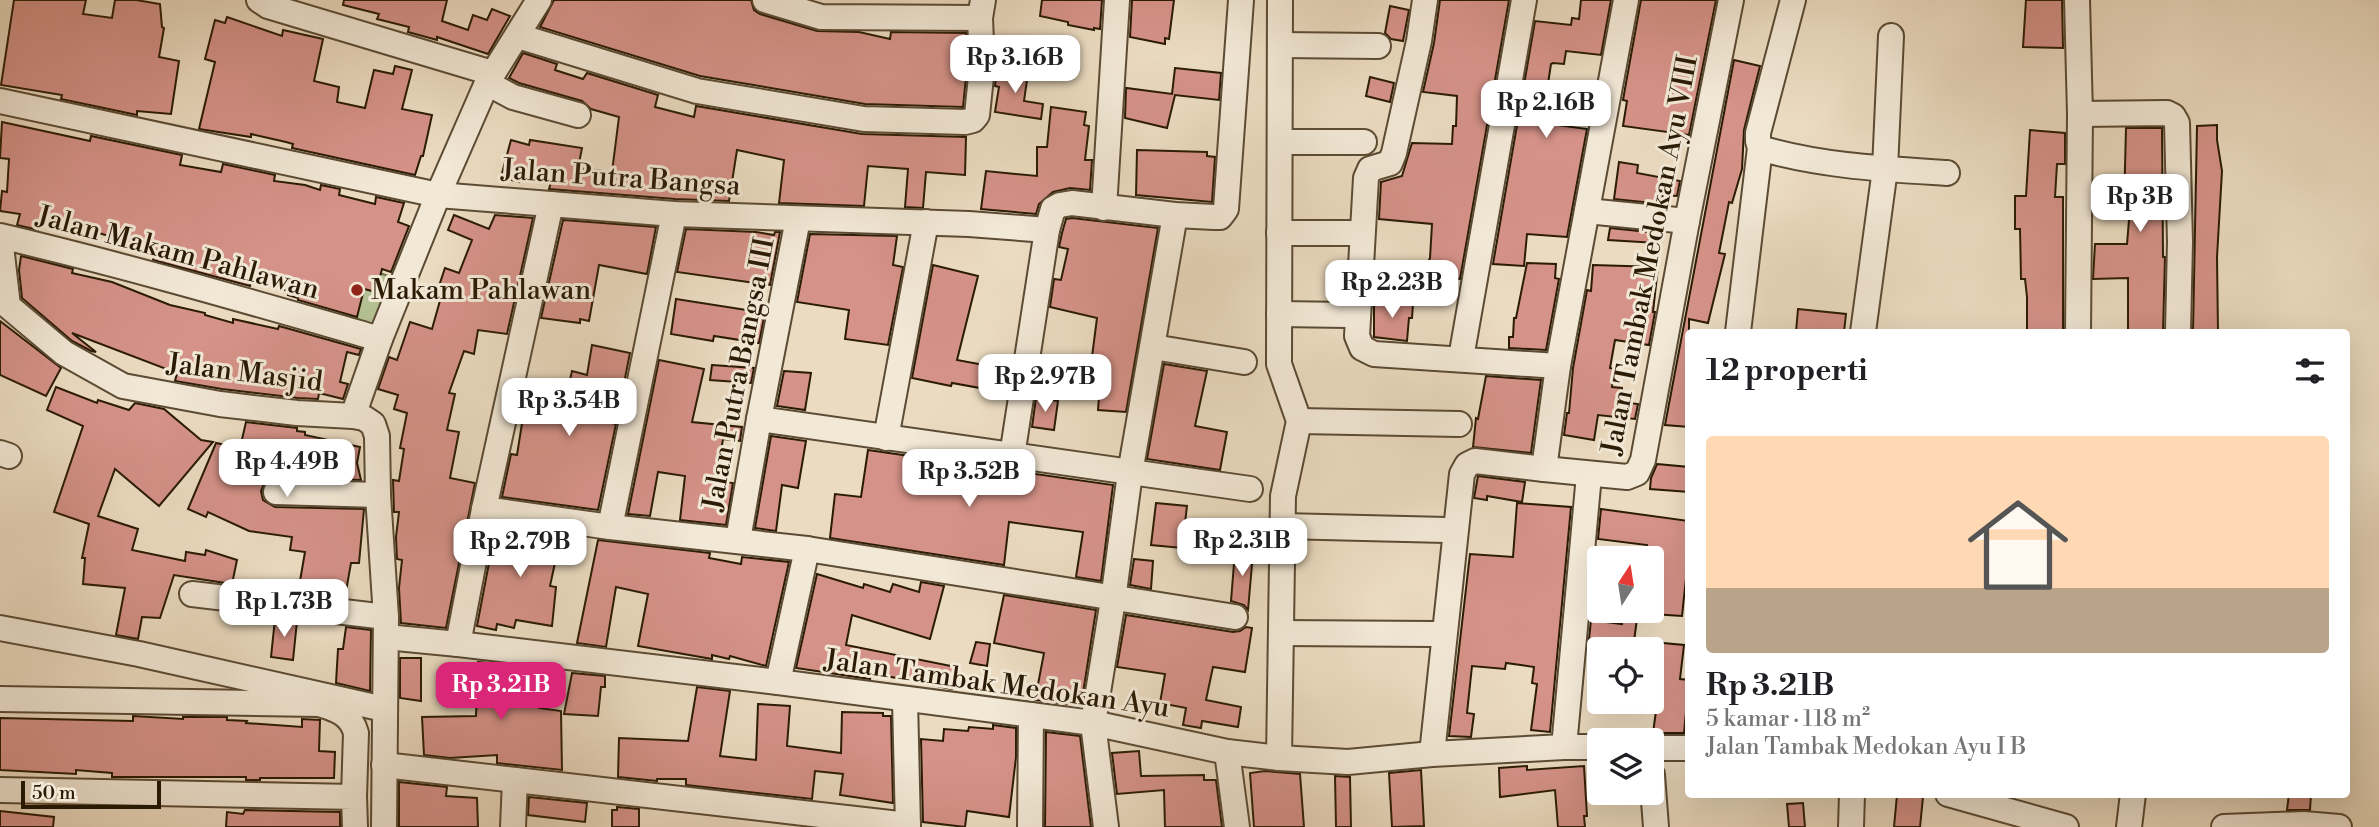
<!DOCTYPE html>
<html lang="id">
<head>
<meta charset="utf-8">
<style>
  :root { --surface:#fff; --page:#f6f6f6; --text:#202124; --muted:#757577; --accent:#db2777 }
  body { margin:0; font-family:"Libre Bodoni",serif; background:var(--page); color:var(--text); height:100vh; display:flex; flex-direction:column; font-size:26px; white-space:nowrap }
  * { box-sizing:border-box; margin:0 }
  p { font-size:23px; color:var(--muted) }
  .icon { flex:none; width:38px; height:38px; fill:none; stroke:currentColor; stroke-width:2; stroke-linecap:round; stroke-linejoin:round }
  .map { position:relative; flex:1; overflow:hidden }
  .sheet { position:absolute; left:1685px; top:329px; width:665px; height:469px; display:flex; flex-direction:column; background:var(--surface); border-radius:7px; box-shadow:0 7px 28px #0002 }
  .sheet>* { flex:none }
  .needle { width:46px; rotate:12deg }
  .fabs { position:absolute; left:1587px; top:546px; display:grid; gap:14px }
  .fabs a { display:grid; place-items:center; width:77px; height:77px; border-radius:7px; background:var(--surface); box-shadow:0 7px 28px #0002; font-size:35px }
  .scale { position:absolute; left:21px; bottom:18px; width:140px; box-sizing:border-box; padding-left:7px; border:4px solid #2b1b05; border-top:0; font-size:19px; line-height:24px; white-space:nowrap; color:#2b1b05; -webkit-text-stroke:5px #f2e8d6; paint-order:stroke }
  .price { position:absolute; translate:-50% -60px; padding:0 16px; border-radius:14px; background:#fff; color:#222; font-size:23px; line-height:46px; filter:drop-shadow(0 2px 4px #0008) }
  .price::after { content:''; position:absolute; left:50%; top:42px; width:21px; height:16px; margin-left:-10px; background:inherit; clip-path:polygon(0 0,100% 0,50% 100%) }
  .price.on { background:var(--accent); color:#fff }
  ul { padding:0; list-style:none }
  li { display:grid; align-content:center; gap:14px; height:371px; padding:0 21px }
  li span { display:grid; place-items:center; height:217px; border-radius:7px; color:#555 }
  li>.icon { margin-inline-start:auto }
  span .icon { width:126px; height:126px; fill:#fffc; stroke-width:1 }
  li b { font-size:30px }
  h2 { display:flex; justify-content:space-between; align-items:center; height:84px; padding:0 21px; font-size:30px }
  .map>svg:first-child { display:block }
  .green { fill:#b5c194; stroke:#706e4c; stroke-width:2 }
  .building { fill:#d59288; stroke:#2b1b05; stroke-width:2 }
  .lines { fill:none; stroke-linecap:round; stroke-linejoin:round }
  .minor-casing { stroke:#5b4b34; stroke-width:28 }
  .minor { stroke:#f2e8d6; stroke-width:24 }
  .poi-dot { fill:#8f2418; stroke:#f2e8d6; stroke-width:2.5 }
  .labels { text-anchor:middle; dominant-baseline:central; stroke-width:6; stroke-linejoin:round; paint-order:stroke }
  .street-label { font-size:28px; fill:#2b1b05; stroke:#f2e8d6 }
  .poi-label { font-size:28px; fill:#2b1b05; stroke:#f2e8d6; text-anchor:start }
</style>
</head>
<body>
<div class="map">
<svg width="2379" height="827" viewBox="0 0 2379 827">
  <rect width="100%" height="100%" fill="#ebdbc0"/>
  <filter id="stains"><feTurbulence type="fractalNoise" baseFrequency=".00286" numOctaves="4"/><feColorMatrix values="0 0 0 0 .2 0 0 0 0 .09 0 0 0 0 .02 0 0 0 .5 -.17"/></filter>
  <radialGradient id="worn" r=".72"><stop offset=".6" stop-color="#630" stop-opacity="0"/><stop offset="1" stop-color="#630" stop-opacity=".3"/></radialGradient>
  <path class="green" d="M357 264 396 279 377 327 338 311Z"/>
  <g class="building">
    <path d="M14 0H86L83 14 112 18 115 0H136L160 4 162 27 164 28 159 57 179 61 171 114 137 111V115L61 99 62 95 1 85Z"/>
    <path d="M344 0H447L442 21 468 30 473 15 487 20 492 9 510 16 488 54 437 37V40L408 32 409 27 377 19 379 14 343 5Z"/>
    <path d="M554 0H751L754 10 760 14 817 31 859 32 890 39 891 32 966 33 967 67 963 107 865 104 700 76 540 27Z"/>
    <path d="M1042 0H1102L1100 29 1094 28V30L1068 25V22L1040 16Z"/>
    <path d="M1132 0H1174L1169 39 1165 38V44L1130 37Z"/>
    <path d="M1440 0H1509L1460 279 1422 276 1430 258 1432 224 1379 219 1381 182 1402 176 1412 143 1452 144 1453 126H1456L1457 96 1423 92 1434 43Z"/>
    <path d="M1581 0H1611L1601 55 1566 51 1564 64 1553 63 1551 64 1542 123 1587 129 1567 237 1527 234 1524 266 1493 264 1535 21 1571 25 1572 18 1579 19Z"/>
    <path d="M1641 0H1716L1689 135 1623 126 1627 101 1623 100 1626 83Z"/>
    <path d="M2026 0H2062L2063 48 2023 47Z"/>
    <path d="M1390 6 1409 10 1403 41 1391 39 1385 33Z"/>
    <path d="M227 17 282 36 283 30 323 39 314 81 339 87 337 102 365 108 374 70 393 74 395 66 412 70 402 109 432 115 423 156H421L415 175 292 148 293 144 286 142 251 134V137L199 129 215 62 205 59 215 20 225 23Z"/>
    <path d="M523 53 557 64 555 70 583 79 587 73 658 95 655 107 694 117 696 106 862 134 966 137 965 175 926 172 923 208 905 207 908 169 868 166 864 206 779 203 784 160 737 150 729 201 675 199 549 189 551 182 521 176 519 182 501 177 511 140 529 145 530 140 582 148 578 168 612 172 619 117 591 109 582 101 519 83 509 78Z"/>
    <path d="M1734 60 1760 66 1744 130 1742 169 1732 203 1729 202 1719 253 1725 254 1708 323 1689 319V427L1665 425Z"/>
    <path d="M997 68 1028 73 1024 101 1043 104 1041 119 995 112 999 87 995 86Z"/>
    <path d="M1175 68 1221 73 1219 100 1175 95 1167 128 1125 118 1126 88 1172 94Z"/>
    <path d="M1370 77 1394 83 1390 102 1366 96Z"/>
    <path d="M1051 107 1086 112 1084 125 1089 126 1085 160H1092L1090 190 1070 188 1053 192 1039 204 1036 214 981 209 986 171 1037 176V147H1047Z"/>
    <path d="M2 122 90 141 91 136 182 155 180 165 221 172 223 164 275 175 274 181 305 185 320 190 321 185 340 189 339 195 375 204 376 197 404 203 398 222 409 226 391 272 382 269 376 292 364 289 357 317 298 300V298L288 295 289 291 251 281 250 286 153 260 156 250 92 231 41 218 38 230 17 225 20 214 0 211 2 191 7 192 9 159 0 158Z"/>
    <path d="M2217 125V140L2222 171 2217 257 2218 332H2193L2197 126Z"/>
    <path d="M2126 128H2162L2163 257H2165L2163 332H2128V278L2093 279 2095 244H2127L2130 208 2124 207Z"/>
    <path d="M2030 130 2065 133V164H2057L2055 197H2063V330H2027V297L2025 279H2021L2020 229H2015V196H2026Z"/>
    <path d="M1137 150 1207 152V156L1215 157 1212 202 1136 195Z"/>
    <path d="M1619 162 1638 165 1637 173 1680 181 1677 196 1663 195 1662 204 1614 199Z"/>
    <path d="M454 215 489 229 495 215 533 218 507 334 478 330 474 354 464 351 449 393 455 394 447 430 459 432 450 478 475 483 446 628 401 623 399 588 402 560 397 559 396 537 399 512H394L393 480 399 481 404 449 400 448 407 413 394 409 398 395 378 389 389 357 397 360 410 322 432 329 441 297 436 295 445 268 459 273 472 240 448 230Z"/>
    <path d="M1072 218 1158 228 1126 412 1098 410 1099 397 1090 396 1089 380 1097 318 1050 307 1054 279 1061 280 1068 249 1059 247 1062 233 1066 219Z"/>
    <path d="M563 220 656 227 647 274 599 265 589 321 580 319V323L541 318Z"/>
    <path d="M1610 228 1658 233 1657 243 1608 240Z"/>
    <path d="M686 229 756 232 774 235 775 232H780L770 285 677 272Z"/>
    <path d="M810 234 897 236 893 265 903 267 888 345 845 339 849 310 797 302Z"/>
    <path d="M21 256 73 269 72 273 112 282 170 305 205 313V315L233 323V319L278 329 279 326 361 349 359 355 347 352 340 382 348 384 343 399 319 393 318 399 298 398 222 389 175 381 177 373 72 333 96 352 91 351 72 341 22 298 19 270Z"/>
    <path d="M1527 263 1556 264 1555 278 1559 279 1546 350 1509 348V337H1513L1514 318H1516Z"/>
    <path d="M933 265 978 276 957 360 995 367 991 390 952 383 951 386 912 378Z"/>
    <path d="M1593 265 1658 267 1653 312H1655L1649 345 1615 340 1610 368 1614 369 1612 387 1622 388 1621 402 1638 404 1635 419 1598 415 1594 440 1564 435 1567 413H1569L1573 368 1587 290 1591 291Z"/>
    <path d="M676 299 765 313 759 343 714 336 713 341 671 334Z"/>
    <path d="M1374 301 1413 304 1412 318H1409L1407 341 1374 337Z"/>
    <path d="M1798 309 1846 314 1844 332H1796Z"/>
    <path d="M0 321 61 368 46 396 0 375Z"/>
    <path d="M592 345 630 353 622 393 615 392 608 422 616 424 598 510 502 497 511 454 517 455 526 398 564 406 572 371 587 375Z"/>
    <path d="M659 360 704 369 692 422 742 427 740 441 723 439 716 481 733 483 726 525 680 520 685 476 658 472 650 516 628 514Z"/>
    <path d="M1164 364 1207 371 1195 426 1227 432 1220 470 1147 459Z"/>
    <path d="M712 365 754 368 751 383 710 380Z"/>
    <path d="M784 371 811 373 805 410 777 406Z"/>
    <path d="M1486 376 1541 380 1531 453 1473 447 1476 418 1478 419Z"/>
    <path d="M56 387 97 403 98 400 129 410 135 403 164 409 201 440 213 442 159 506 115 469 98 516 138 529 132 550 185 561 186 552 205 555 206 550 237 560 232 584 174 575 160 618 142 617 138 639 116 635 125 588 83 584 85 558H82L89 524 54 512 83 426 47 410Z"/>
    <path d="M1036 398 1058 401 1054 430 1032 427Z"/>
    <path d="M246 422 297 428V431L305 432V435L360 447 357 463 361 480 276 477 264 484 261 491 263 500 275 507 364 509 359 563H351L345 597 279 589V584L298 587 300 581 305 552 290 550 292 537 249 531 208 512 206 517 188 509 216 443 240 448Z"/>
    <path d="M771 436 806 441 798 488 782 485 776 531 755 528Z"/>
    <path d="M868 450 1113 485 1101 581 1076 577 1083 532 1009 522 1004 565 830 538 835 494 861 497Z"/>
    <path d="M1657 464 1689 467V492L1650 489 1651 478Z"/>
    <path d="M1478 476 1525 482 1522 502 1487 496V500L1474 498Z"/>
    <path d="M1156 503 1187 506 1182 548 1151 545Z"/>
    <path d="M1517 503 1571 507 1550 732 1531 730 1537 684 1532 683 1534 667 1506 663 1505 669 1472 666 1467 713 1474 714 1471 737 1449 736 1470 554 1513 557Z"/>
    <path d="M1601 509 1689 521V550L1682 616 1652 614V558H1645L1647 545 1598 539Z"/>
    <path d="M496 526 561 535 550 586 556 587 552 626 516 620 514 628 497 624 496 630 477 626Z"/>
    <path d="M598 540 710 553 709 558 741 564 742 557 789 562 766 666 730 656 729 659 712 655V659L638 646 648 594 616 587 606 647 577 643Z"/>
    <path d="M1235 551 1253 553 1248 610 1244 605 1231 601Z"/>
    <path d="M1134 559 1153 561 1151 589 1130 585Z"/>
    <path d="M817 574 863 588 864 584 890 592 893 584 919 592 921 582 944 586 930 639 852 615 846 645 956 667 952 689 871 673 870 679 796 668Z"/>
    <path d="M1004 595 1096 610 1081 706 1035 700 1044 653 994 643Z"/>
    <path d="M1623 611H1638L1633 649H1588L1591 620 1622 624Z"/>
    <path d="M1126 615 1233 632 1240 631 1246 627 1252 628 1245 672 1213 667 1206 700 1241 707 1238 727 1202 721 1201 728 1183 725 1186 708 1160 703 1165 674 1117 667Z"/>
    <path d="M275 619 297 621 293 660 271 657Z"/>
    <path d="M346 627 371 630 370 691 336 683 338 649H343Z"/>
    <path d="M976 642 990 644 987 666 970 663Z"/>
    <path d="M1652 642 1684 645 1680 679 1689 680 1684 733H1653L1661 674 1652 672Z"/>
    <path d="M400 658H421V701L400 698Z"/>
    <path d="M478 662 545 669 539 708 561 711 562 770 497 763V755L450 758 424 755 422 717 476 716Z"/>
    <path d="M572 673 605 676V687H601L598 716 564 714Z"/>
    <path d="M697 687 730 691 720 756 756 760 758 704 790 706 787 746 841 753 842 712 883 713V716H891L893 803 840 795 843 774 815 771 812 799 686 785V779H657V781L618 777 619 738 688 741Z"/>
    <path d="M133 716 183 719V717H227V720L247 721 246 723 302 727V719L320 720 319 751 335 752 334 778H260V780H246V777H112V773L76 770V774L0 770V718L133 721Z"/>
    <path d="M993 725 1016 728V757L1009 817 967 811 965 827 923 822 921 739 943 741 944 729 968 731 969 727 993 729Z"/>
    <path d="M1046 732 1080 736 1091 827H1045Z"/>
    <path d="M1139 751 1141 776 1204 775V780H1216L1222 827H1165L1164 790 1117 794 1112 753Z"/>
    <path d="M1527 766V770L1584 766 1587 816H1584L1585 827H1558L1555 790 1500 797 1499 768Z"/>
    <path d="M1421 770 1424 826 1392 827 1389 773Z"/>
    <path d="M1265 771 1300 774 1304 827H1254L1250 773Z"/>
    <path d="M1335 776 1350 777 1351 827H1336Z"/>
    <path d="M399 782 447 787 446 796 477 798 478 827H399Z"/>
    <path d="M2289 794H2311L2310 810H2287Z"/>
    <path d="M1897 795 1923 797 1920 827H1894Z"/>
    <path d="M529 797 587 803 585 822 528 815Z"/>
    <path d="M1803 803 1805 827H1789L1787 804Z"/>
    <path d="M617 807 639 809V827H612V810H617Z"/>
    <path d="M245 810 340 812V827H226L227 812 243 814Z"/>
    <path d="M0 811 54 817 53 827H0Z"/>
  </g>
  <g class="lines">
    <defs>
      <g id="minor">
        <path d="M259 0 268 6 492 73"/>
        <path d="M765 0 821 17 980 18"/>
        <path d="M1425 0 1419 41 1394 153 1390 163 1370 169 1366 178 1357 336 1362 348 1374 354 1558 366"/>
        <path d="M1626 0 1558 366 1544 469 1627 477 1637 473 1643 460 1687 221 1731 0"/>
        <path d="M1793 0 1758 133V141L1760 148C1820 166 1885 169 1947 173"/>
        <path d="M2077 0 2080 114 2078 332"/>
        <path d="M518 36 697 91 864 119 965 122 973 120 977 115 982 67 980 18 983 0"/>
        <path d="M1280 45 1378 46"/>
        <path d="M487 83 513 97 578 115"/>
        <path d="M0 101 438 195 674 214 969 224 1047 230 1053 209 1060 205 1072 203 1175 215 1214 217H1220L1226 209 1241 0"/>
        <path d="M2080 114 2167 113 2173 116 2177 123 2180 242 2178 332"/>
        <path d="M1280 142H1364"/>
        <path d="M1104 208 1117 0"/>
        <path d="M1587 211 1687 221"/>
        <path d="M1279 233H1351"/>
        <path d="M0 236C128 266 254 303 380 339"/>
        <path d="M0 237 8 306 64 353 123 386 220 404 297 413 353 416 364 418 373 424 377 436 378 495 386 617 384 827"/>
        <path d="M1279 314 1348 315"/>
        <path d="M1738 332 1760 148"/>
        <path d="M1863 332 1885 169 1891 36"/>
        <path d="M1153 347 1244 362"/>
        <path d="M1461 358 1524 0"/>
        <path d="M353 416 380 339 438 195 487 83 539 0"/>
        <path d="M759 419 1250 489"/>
        <path d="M1299 421 1459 424"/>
        <path d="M886 438 926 222"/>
        <path d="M0 453 9 456"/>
        <path d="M1012 456 1047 230"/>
        <path d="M276 492 378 495"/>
        <path d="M484 509 610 527 807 549 1235 617"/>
        <path d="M1282 526 1446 530"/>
        <path d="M610 527 674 214"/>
        <path d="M738 540 759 419 798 219"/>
        <path d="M192 594 386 617"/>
        <path d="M0 628 139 654 384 709"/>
        <path d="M1281 633 1434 634"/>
        <path d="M386 637 458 644 778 682 1093 723 1227 752 1279 758 1348 762 1432 754 1564 747H1600"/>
        <path d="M458 644 484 509 551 204"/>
        <path d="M778 682 807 549"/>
        <path d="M0 699 319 704C336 709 351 714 356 733L354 797"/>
        <path d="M905 700 908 827"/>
        <path d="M1564 747 1589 475"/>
        <path d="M1652 748H1689"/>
        <path d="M1227 752 1237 827"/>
        <path d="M1432 754 1462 474 1467 465 1475 461 1544 469"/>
        <path d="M1279 758 1283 496 1299 421 1279 364 1280 0"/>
        <path d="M384 765 908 825"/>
        <path d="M1652 775 1656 827"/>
        <path d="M0 790 354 797 355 827"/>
        <path d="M1948 794 2066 827"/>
        <path d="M513 827 515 780"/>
        <path d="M1030 827 1031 715"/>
        <path d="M1106 827 1093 723 1113 600 1130 473 1175 215"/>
        <path d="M1851 827 1852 794"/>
        <path d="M2129 827 2133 794"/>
        <path d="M2224 827 2304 824 2339 827"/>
      </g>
    </defs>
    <use href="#minor" class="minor-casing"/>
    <use href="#minor" class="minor"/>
  </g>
  <circle class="poi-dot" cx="357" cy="290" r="7"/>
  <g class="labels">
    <g class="street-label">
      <text transform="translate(621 178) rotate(4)">Jalan Putra Bangsa</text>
      <text transform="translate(178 253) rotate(15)">Jalan Makam Pahlawan</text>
      <text transform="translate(1650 255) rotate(-79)">Jalan Tambak Medokan Ayu VIII</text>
      <text transform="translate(245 373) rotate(7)">Jalan Masjid</text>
      <text transform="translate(739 374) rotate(-79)">Jalan Putra Bangsa III</text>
      <text transform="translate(997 684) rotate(8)">Jalan Tambak Medokan Ayu</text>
    </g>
    <g class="poi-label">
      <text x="371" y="290">Makam Pahlawan</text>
    </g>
  </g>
  <rect width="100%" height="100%" filter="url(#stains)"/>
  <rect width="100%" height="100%" fill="url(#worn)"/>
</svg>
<div class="fabs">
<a><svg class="needle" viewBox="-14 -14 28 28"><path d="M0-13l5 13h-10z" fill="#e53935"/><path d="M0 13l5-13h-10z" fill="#757577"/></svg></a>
<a><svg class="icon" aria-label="locate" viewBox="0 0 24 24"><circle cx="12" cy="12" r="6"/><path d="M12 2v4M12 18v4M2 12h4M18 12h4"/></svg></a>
<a><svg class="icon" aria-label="layers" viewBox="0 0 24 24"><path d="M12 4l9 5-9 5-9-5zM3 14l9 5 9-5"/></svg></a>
</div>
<div class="scale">50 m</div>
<b class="price" style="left:1015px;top:95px">Rp 3.16B</b>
<b class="price" style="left:1546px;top:140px">Rp 2.16B</b>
<b class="price" style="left:2140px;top:234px">Rp 3B</b>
<b class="price" style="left:1392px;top:320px">Rp 2.23B</b>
<b class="price" style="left:1045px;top:414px">Rp 2.97B</b>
<b class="price" style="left:569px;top:438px">Rp 3.54B</b>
<b class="price" style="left:287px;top:499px">Rp 4.49B</b>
<b class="price" style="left:969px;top:509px">Rp 3.52B</b>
<b class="price" style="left:1242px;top:578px">Rp 2.31B</b>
<b class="price" style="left:520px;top:579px">Rp 2.79B</b>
<b class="price" style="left:284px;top:639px">Rp 1.73B</b>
<b class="price on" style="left:501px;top:722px">Rp 3.21B</b>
<section class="sheet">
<h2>12 properti<svg class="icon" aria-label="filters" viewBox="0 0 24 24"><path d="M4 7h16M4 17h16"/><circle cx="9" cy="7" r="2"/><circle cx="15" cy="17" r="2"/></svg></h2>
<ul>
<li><span style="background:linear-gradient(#ffd9b3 70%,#b9a48a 0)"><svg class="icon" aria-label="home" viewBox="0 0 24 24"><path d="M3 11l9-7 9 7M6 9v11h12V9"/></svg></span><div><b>Rp 3.21B</b><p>5 kamar · 118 m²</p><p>Jalan Tambak Medokan Ayu I B</p></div></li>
</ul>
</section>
</div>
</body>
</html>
